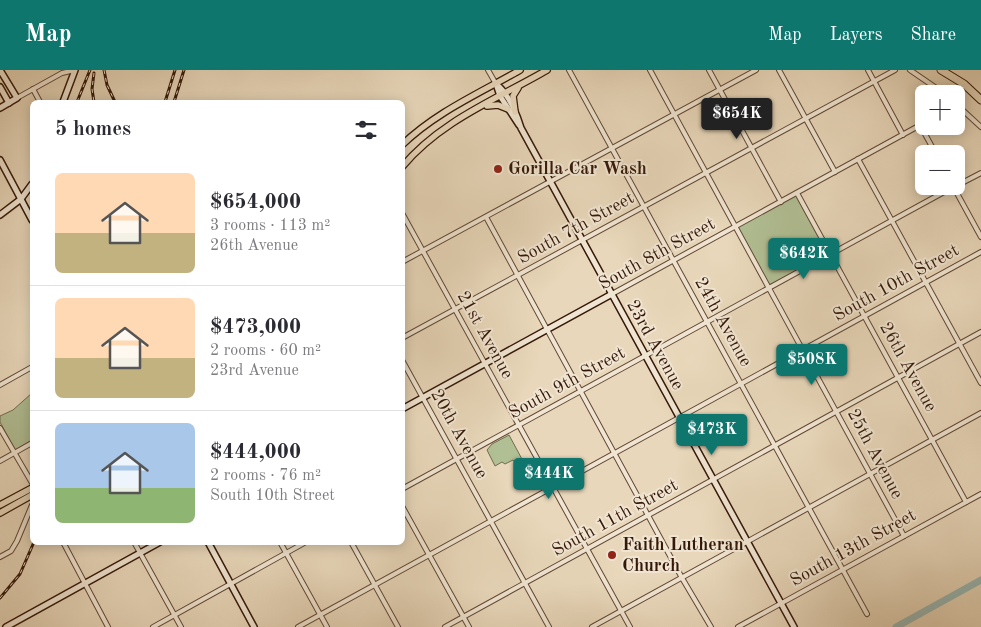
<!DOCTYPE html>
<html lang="en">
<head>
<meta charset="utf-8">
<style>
  :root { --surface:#fff; --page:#f7f7f7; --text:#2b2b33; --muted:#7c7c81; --line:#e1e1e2; --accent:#0f766e }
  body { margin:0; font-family:"Old Standard TT",serif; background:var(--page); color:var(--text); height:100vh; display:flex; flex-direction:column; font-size:19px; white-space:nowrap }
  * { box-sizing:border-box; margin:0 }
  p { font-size:16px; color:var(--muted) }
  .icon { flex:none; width:28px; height:28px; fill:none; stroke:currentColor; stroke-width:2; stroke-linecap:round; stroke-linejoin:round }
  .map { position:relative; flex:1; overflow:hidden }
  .sheet { position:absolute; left:30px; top:30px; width:375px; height:445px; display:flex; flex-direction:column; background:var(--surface); border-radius:8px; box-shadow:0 2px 12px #0003 }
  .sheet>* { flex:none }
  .tools { position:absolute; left:915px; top:15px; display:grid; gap:10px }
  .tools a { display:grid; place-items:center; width:50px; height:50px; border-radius:8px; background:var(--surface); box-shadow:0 2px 12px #0003; font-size:25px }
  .price { position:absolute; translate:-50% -42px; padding:0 11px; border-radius:5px; background:var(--accent); color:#fff; font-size:16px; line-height:32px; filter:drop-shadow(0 1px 2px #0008) }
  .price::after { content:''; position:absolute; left:50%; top:30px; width:15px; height:11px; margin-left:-8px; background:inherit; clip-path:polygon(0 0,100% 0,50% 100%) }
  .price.current { background:#222; color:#fff }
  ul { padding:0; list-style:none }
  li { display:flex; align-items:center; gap:15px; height:125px; padding:0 25px }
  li+li { border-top:1px solid var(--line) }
  li span { display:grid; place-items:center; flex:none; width:140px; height:100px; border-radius:8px; color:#555 }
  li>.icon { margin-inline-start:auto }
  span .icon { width:60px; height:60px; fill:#fffc; stroke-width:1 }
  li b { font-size:21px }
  h2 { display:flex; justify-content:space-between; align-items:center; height:60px; padding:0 25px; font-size:21px }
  header { display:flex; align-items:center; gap:30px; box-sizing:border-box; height:70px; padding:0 25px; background:var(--accent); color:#fff }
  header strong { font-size:24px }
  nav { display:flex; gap:28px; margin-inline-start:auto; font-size:18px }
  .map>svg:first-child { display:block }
  .green { fill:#b1bf94; stroke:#736c4e }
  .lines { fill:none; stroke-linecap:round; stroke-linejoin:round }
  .river { stroke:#98b8b5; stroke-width:7 }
  .street-casing { stroke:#624834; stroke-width:6 }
  .secondary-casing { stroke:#351808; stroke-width:8 }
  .primary-casing { stroke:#351808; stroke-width:8 }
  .highway-casing { stroke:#351808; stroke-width:9 }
  .street { stroke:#f0e5d2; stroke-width:4 }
  .secondary { stroke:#f0e5d2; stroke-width:5 }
  .primary { stroke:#e8d7ba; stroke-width:5.5 }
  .highway { stroke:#e8d7ba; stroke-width:7 }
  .rail-casing { stroke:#351808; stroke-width:3 }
  .rail { stroke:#f0e5d2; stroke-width:1; stroke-dasharray:4; stroke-linecap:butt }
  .poi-dot { fill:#8f2418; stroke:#f0e5d2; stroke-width:2 }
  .labels { text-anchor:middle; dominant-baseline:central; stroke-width:4; stroke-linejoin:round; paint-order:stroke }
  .poi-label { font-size:18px; font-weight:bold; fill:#351808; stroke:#f0e5d2; text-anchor:start }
  .street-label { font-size:18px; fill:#351808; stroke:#f0e5d2 }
</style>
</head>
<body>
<header>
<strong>Map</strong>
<nav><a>Map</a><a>Layers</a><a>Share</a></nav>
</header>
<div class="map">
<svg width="981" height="557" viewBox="0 0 981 557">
  <rect width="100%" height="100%" fill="#e8d7ba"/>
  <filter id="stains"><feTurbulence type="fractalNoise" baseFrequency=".004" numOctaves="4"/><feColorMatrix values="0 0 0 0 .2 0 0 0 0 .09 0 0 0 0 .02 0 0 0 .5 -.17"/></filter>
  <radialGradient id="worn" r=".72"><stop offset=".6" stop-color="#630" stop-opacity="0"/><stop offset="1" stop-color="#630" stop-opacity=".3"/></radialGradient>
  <g class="green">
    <path d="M797 123 831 185 769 219 735 157Z"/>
    <path d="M32 323V370L15 380 0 352V346L13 340Z"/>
    <path d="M509 365 523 391 517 395 513 390 505 394 502 392 495 396 487 380 492 374Z"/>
  </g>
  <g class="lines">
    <path class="river" d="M896 557 981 510"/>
    <defs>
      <g id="street">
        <path d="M488 0 496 14"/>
        <path d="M569 0 867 544"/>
        <path d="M650 0 904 466"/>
        <path d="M709 0 781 132"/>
        <path d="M779 0 835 102"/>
        <path d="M868 0 903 65"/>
        <path d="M910 0 945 24"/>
        <path d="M33 19 40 32"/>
        <path d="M17 28 62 3 75 0"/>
        <path d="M956 34 981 57"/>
        <path d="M920 55 936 84"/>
        <path d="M858 89 981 313"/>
        <path d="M953 116 981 167"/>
        <path d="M956 116 981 103"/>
        <path d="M797 123 966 432"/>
        <path d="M402 143 630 557"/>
        <path d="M486 147 682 508 711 557"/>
        <path d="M402 192 756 0"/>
        <path d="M612 224 924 53"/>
        <path d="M402 268 895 0"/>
        <path d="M402 290 549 557"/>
        <path d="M0 315 32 297"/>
        <path d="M0 358 32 413"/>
        <path d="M0 391 32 373"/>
        <path d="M402 419 955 116"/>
        <path d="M402 436 469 557"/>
        <path d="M63 472 108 557"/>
        <path d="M134 472 181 557"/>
        <path d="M280 472 327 557"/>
        <path d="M351 472 398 557"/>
        <path d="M0 487 11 481 17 471 32 435"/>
        <path d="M153 557 306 472"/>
        <path d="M298 557 981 182"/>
        <path d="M445 557 981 262"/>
        <path d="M592 557 981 343"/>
        <path d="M738 557 981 424"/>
      </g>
      <g id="secondary">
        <path d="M496 14C509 24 516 42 521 58L794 557"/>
        <path d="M496 14 500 26 519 55"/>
        <path d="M0 17 9 33"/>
        <path d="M63 32 75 0"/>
        <path d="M0 38 17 28 0 0"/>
        <path d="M0 90 32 150"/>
        <path d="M0 145 21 129 32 114"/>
        <path d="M402 339 612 224"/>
        <path d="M208 472 254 557"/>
        <path d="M6 557 160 472"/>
      </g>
      <g id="primary">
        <path d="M487 36 498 35 508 39"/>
        <path d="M515 42 513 26 518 18"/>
        <path d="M402 75C436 42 480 23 520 0"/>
        <path d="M402 97C440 51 497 29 547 0"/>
        <path d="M0 435 32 418"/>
        <path d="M0 443 32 425"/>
      </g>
      <path id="highway" d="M941 0 964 14 981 30"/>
    </defs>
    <use href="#street" class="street-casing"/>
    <use href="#secondary" class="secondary-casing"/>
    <use href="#primary" class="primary-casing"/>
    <use href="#highway" class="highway-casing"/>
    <use href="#street" class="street"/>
    <use href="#secondary" class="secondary"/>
    <use href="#primary" class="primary"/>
    <use href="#highway" class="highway"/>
    <defs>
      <g id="rail">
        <path d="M104 0 107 15 115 32"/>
        <path d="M94 3 92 19 94 32"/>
        <path d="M77 32 90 0"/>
        <path d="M165 32 175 0"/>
        <path d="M174 32 184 0"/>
        <path d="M0 528 20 504 34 472"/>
      </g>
    </defs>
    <use href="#rail" class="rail-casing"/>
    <use href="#rail" class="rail"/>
  </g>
  <g class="poi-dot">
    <circle cx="498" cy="99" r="5"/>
    <circle cx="612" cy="485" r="5"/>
  </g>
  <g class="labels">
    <g class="poi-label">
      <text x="508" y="99">Gorilla Car Wash</text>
      <text x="622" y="475">Faith Lutheran<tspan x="622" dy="21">Church</tspan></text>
    </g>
    <g class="street-label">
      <text transform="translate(576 158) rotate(-29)">South 7th Street</text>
      <text transform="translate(657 184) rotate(-29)">South 8th Street</text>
      <text transform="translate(896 213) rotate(-29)">South 10th Street</text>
      <text transform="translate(723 252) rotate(61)">24th Avenue</text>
      <text transform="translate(485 265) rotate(61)">21st Avenue</text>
      <text transform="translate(655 275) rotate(61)">23rd Avenue</text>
      <text transform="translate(908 297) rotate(61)">26th Avenue</text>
      <text transform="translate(567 313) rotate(-29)">South 9th Street</text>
      <text transform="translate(459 364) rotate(61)">20th Avenue</text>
      <text transform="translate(875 384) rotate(62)">25th Avenue</text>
      <text transform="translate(615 448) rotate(-29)">South 11th Street</text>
      <text transform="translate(853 478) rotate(-29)">South 13th Street</text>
    </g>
  </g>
  <rect width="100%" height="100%" filter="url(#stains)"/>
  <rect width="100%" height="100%" fill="url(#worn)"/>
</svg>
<div class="tools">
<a>+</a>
<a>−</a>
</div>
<b class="price current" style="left:737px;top:70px">$654K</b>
<b class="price" style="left:804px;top:210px">$642K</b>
<b class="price" style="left:812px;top:316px">$508K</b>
<b class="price" style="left:712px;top:386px">$473K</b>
<b class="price" style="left:549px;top:430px">$444K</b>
<section class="sheet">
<h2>5 homes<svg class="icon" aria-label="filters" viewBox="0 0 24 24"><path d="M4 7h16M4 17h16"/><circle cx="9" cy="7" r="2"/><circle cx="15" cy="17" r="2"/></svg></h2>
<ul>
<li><span style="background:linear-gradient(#ffd9b3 60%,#c2b280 0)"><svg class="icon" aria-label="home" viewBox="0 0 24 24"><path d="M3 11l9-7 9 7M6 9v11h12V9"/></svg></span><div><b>$654,000</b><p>3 rooms · 113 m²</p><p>26th Avenue</p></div></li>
<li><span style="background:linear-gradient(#ffd9b3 60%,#c2b280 0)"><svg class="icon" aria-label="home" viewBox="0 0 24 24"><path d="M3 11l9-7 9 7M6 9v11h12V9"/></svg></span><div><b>$473,000</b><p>2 rooms · 60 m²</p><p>23rd Avenue</p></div></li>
<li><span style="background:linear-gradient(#a9c7e8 65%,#8fb573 0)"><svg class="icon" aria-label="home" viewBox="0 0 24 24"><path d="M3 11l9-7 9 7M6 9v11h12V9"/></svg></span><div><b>$444,000</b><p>2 rooms · 76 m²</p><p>South 10th Street</p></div></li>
</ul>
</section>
</div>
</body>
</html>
